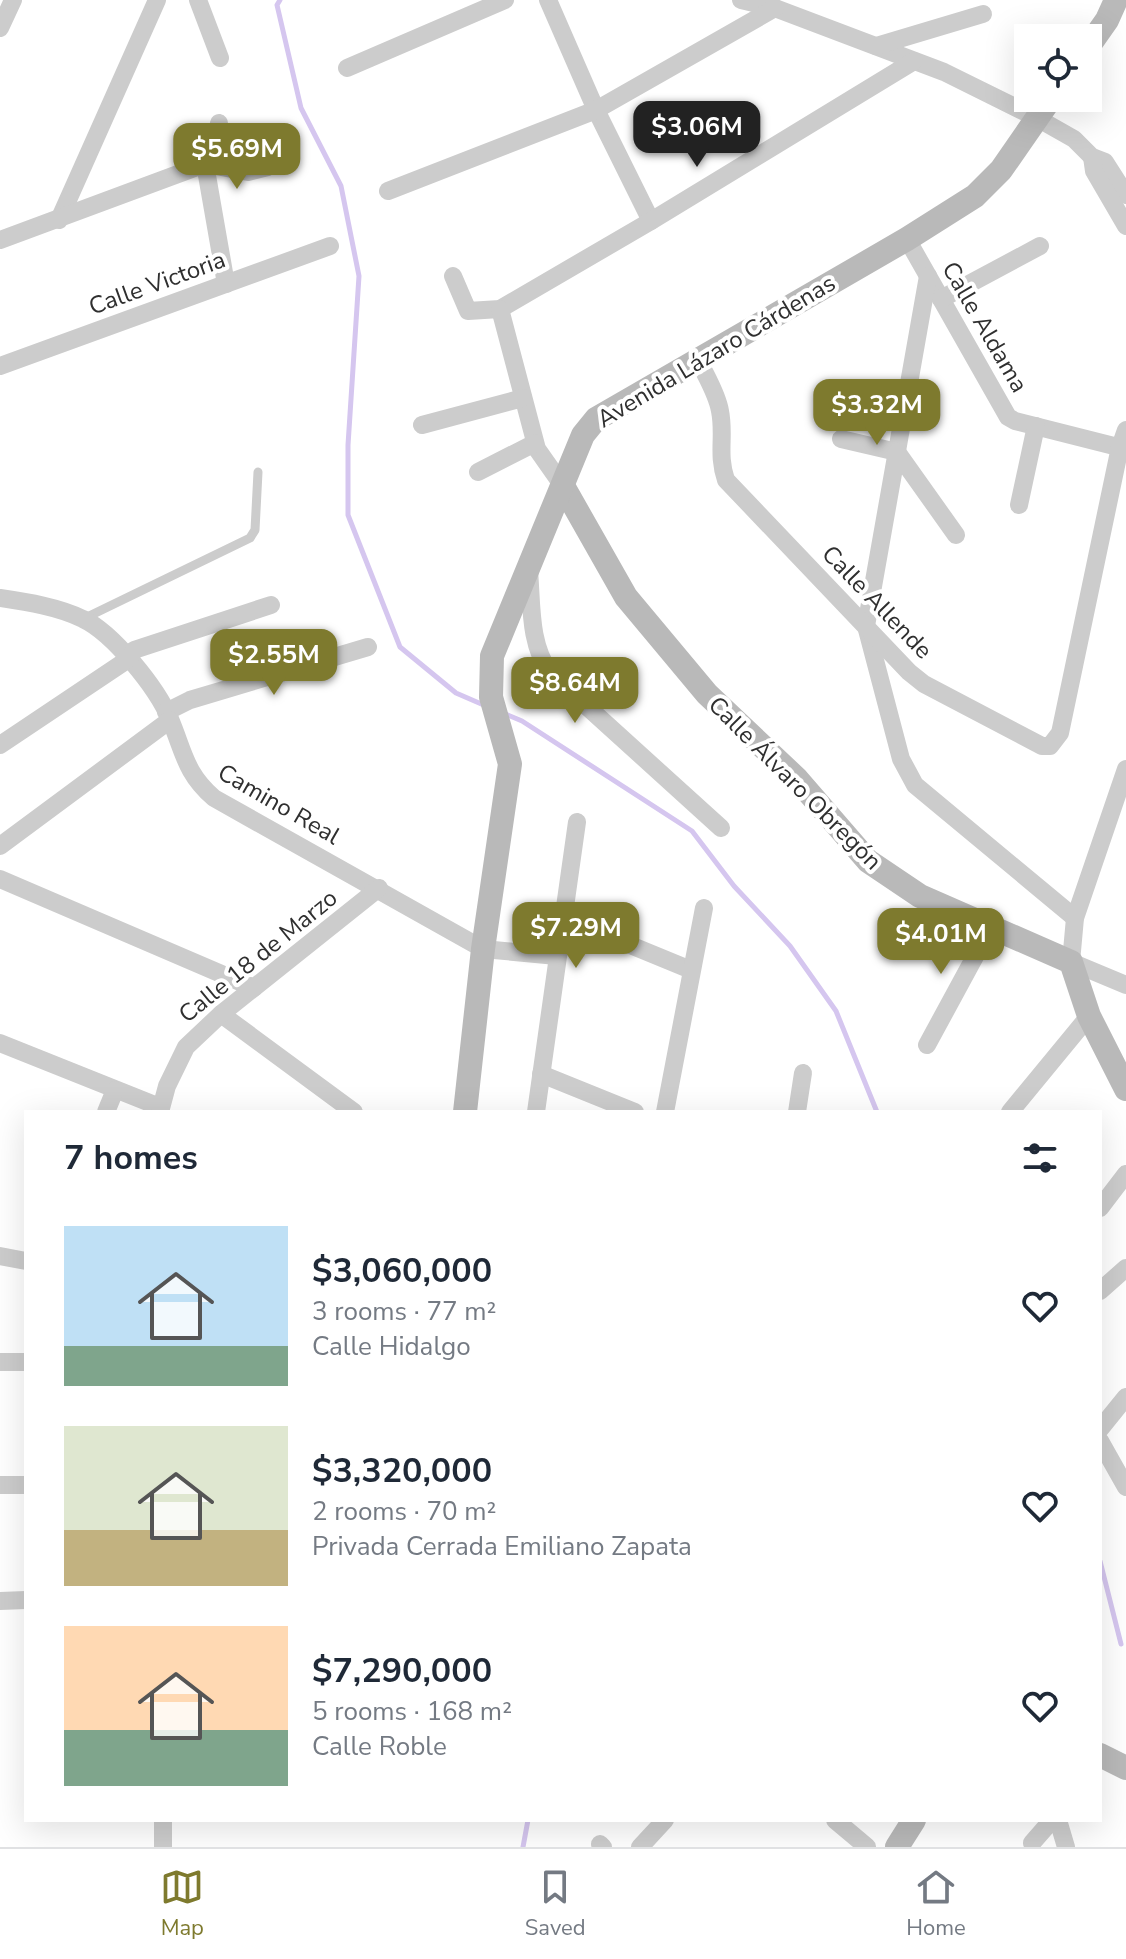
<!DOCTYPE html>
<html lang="en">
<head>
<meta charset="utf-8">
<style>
  :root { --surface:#fff; --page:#f6f6f7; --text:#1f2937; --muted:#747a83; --line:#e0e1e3; --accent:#7e7a2e }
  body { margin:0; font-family:"Nunito Sans",sans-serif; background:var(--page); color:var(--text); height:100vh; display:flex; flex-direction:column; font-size:30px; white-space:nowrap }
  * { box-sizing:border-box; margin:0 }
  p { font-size:26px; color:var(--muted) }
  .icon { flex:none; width:44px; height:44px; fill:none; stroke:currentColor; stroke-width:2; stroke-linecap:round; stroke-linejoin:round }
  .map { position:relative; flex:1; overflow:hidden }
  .sheet { position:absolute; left:24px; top:1110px; width:1078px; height:712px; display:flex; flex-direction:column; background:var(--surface); border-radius:0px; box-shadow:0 8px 32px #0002 }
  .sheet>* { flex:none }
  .controls { position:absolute; left:1014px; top:24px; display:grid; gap:16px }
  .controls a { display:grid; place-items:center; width:88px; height:88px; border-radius:0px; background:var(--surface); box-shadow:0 8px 32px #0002; font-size:40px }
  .price { position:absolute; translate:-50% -68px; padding:0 18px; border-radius:16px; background:var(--accent); color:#fff; font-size:26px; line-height:52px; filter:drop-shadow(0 2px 4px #0008) }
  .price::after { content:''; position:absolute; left:50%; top:48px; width:24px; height:18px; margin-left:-12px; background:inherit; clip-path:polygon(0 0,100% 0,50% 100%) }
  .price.on { background:#222; color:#fff }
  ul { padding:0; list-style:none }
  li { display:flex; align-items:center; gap:24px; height:200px; padding:0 40px }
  li span { display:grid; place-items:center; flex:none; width:224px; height:160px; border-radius:0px; color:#555 }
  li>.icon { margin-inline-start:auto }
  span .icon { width:96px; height:96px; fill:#fffc; stroke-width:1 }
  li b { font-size:34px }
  h2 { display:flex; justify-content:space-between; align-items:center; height:96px; padding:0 40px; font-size:34px }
  .tab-bar { display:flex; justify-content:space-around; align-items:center; height:112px; border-top:2px solid var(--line); background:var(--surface); font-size:22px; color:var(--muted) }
  .tab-bar a { display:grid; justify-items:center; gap:4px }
  .tab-bar .on { color:var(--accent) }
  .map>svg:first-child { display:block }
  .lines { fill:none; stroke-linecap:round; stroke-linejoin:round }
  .stream { stroke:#d5c6ef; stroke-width:5 }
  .lane { stroke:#ccc; stroke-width:9 }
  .street { stroke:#ccc; stroke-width:18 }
  .secondary { stroke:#b9b9b9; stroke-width:24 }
  .labels { text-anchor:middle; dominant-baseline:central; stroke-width:8; stroke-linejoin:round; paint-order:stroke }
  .street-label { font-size:24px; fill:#2f2f2f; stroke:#fff }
</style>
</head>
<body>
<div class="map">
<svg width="1126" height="1847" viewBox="0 0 1126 1847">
  <rect width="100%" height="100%" fill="#fff"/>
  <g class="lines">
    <g class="stream">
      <path d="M280 0 277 5 301 108 341 186 359 276 348 445V515L400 647 456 693 486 706"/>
      <path d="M503 713 522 721 692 831 734 886 790 946 836 1011 877 1112"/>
      <path d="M1100 1561 1121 1644"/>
      <path d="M523 1847 528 1820"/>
    </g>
    <path class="lane" d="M83 619 250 538 255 530 258 472"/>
    <g class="street">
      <path d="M198 0 220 58"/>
      <path d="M548 0 596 110 651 221"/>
      <path d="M741 0 775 8 944 72 1037 118 1074 139 1092 157 1105 162 1126 195"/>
      <path d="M0 28 13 0"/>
      <path d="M876 46 983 14"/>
      <path d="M347 68 505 0"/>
      <path d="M219 123 215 150 205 164 226 284"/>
      <path d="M1092 157 1094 171 1126 226"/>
      <path d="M388 191 596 110 775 8"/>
      <path d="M59 220 157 0"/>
      <path d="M907 239 1008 417 1015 421 1126 449"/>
      <path d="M0 240 205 164 248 172 268 167"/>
      <path d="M453 276 468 311 500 309 651 221 914 61"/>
      <path d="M928 276 866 626 901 759 915 785 1075 918"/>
      <path d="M941 299 1040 246"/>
      <path d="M500 309 537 449 563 486"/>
      <path d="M698 359C705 375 717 393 720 411 725 436 717 454 726 480L909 672 924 684 1042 746H1050L1060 733 1120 447 1126 430"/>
      <path d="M0 366 330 246"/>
      <path d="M422 425 523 398"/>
      <path d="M841 439 897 452 956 535"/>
      <path d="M478 472 535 443"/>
      <path d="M1019 505 1036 426"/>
      <path d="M529 570C532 606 529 643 550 673L721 828"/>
      <path d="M0 598C27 602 59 607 83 619 113 633 157 688 170 719 184 752 185 773 214 798L483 949 557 956"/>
      <path d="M166 712 190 700 368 647"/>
      <path d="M0 745 130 658 134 650 271 605"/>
      <path d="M1126 769 1075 918 1071 962 1126 985"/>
      <path d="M0 846 170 720"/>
      <path d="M0 879 254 988"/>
      <path d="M562 917 691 970"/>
      <path d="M221 1014 354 1112"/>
      <path d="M0 1043 160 1107"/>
      <path d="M927 1045 991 927"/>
      <path d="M541 1074 635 1112"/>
      <path d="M106 1112 115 1090"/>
      <path d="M160 1112 167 1086 186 1047 221 1014 379 888"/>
      <path d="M536 1112 577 822"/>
      <path d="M665 1112 704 908"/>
      <path d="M797 1112 803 1073"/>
      <path d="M1010 1112 1089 1016"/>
      <path d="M1100 1208 1126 1174"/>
      <path d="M0 1256 26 1261"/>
      <path d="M1100 1291 1126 1268"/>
      <path d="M0 1362H26"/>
      <path d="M1100 1429 1126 1397"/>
      <path d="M1100 1441 1126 1487"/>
      <path d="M0 1485H26"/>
      <path d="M0 1601 26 1600"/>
      <path d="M835 1820 867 1847"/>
      <path d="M1058 1820 1066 1847"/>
      <path d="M1032 1843 1052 1820"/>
      <path d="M600 1844 603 1847"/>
      <path d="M163 1847V1820"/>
      <path d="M640 1847 665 1820"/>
    </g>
    <g class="secondary">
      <path d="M1088 47 1107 20 1116 0"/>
      <path d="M563 486 626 597 707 694 797 779 868 861 920 896 1071 962 1089 1016 1126 1089"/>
      <path d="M465 1112 483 949 510 764 491 697 492 656 583 435 596 419 907 239 975 196 1001 170 1051 98"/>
      <path d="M1100 1755 1126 1768"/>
      <path d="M897 1847 914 1820"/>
    </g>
  </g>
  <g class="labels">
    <g class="street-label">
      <text transform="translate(157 283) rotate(-20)">Calle Victoria</text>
      <text transform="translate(985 327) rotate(60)">Calle Aldama</text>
      <text transform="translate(716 351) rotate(-31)">Avenida Lázaro Cárdenas</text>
      <text transform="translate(877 602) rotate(46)">Calle Allende</text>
      <text transform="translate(795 783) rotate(45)">Calle Álvaro Obregón</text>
      <text transform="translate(279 804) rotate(30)">Camino Real</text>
      <text transform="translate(258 956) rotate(-39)">Calle 18 de Marzo</text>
    </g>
  </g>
</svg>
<div class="controls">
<a><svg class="icon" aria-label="locate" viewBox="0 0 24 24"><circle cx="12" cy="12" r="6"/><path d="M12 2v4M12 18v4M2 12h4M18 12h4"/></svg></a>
</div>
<b class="price on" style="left:697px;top:169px">$3.06M</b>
<b class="price" style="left:237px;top:191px">$5.69M</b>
<b class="price" style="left:877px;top:447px">$3.32M</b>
<b class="price" style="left:274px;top:697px">$2.55M</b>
<b class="price" style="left:575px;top:725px">$8.64M</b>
<b class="price" style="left:576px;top:970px">$7.29M</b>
<b class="price" style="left:941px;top:976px">$4.01M</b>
<section class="sheet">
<h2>7 homes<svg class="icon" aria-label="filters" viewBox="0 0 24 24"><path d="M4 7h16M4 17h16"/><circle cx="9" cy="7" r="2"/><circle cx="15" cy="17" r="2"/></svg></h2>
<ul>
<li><span style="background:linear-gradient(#bfe0f5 75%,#7fa58c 0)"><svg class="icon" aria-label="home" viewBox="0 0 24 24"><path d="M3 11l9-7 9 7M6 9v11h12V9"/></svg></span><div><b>$3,060,000</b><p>3 rooms · 77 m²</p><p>Calle Hidalgo</p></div><svg class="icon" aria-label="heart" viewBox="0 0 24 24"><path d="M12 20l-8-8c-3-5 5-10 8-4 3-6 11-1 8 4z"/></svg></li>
<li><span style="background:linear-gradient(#dfe7d0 65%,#c2b280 0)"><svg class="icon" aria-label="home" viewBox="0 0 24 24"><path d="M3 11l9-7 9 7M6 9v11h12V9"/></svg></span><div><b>$3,320,000</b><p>2 rooms · 70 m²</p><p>Privada Cerrada Emiliano Zapata</p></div><svg class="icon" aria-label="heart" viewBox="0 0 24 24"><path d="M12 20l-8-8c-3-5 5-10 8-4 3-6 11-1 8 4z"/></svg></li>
<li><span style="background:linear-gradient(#ffd9b3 65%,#7fa58c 0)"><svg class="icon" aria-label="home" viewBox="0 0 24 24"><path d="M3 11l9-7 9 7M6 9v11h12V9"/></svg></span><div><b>$7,290,000</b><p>5 rooms · 168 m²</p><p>Calle Roble</p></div><svg class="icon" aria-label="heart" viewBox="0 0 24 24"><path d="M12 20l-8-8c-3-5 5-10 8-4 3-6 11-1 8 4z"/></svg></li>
</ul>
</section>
</div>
<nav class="tab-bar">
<a class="on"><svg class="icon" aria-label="map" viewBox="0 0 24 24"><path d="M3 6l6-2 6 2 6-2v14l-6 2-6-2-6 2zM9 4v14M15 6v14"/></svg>Map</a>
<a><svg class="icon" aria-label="saved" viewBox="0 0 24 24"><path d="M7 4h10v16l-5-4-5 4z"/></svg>Saved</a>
<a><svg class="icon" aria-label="home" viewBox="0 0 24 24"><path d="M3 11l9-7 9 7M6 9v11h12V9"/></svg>Home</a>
</nav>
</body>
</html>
